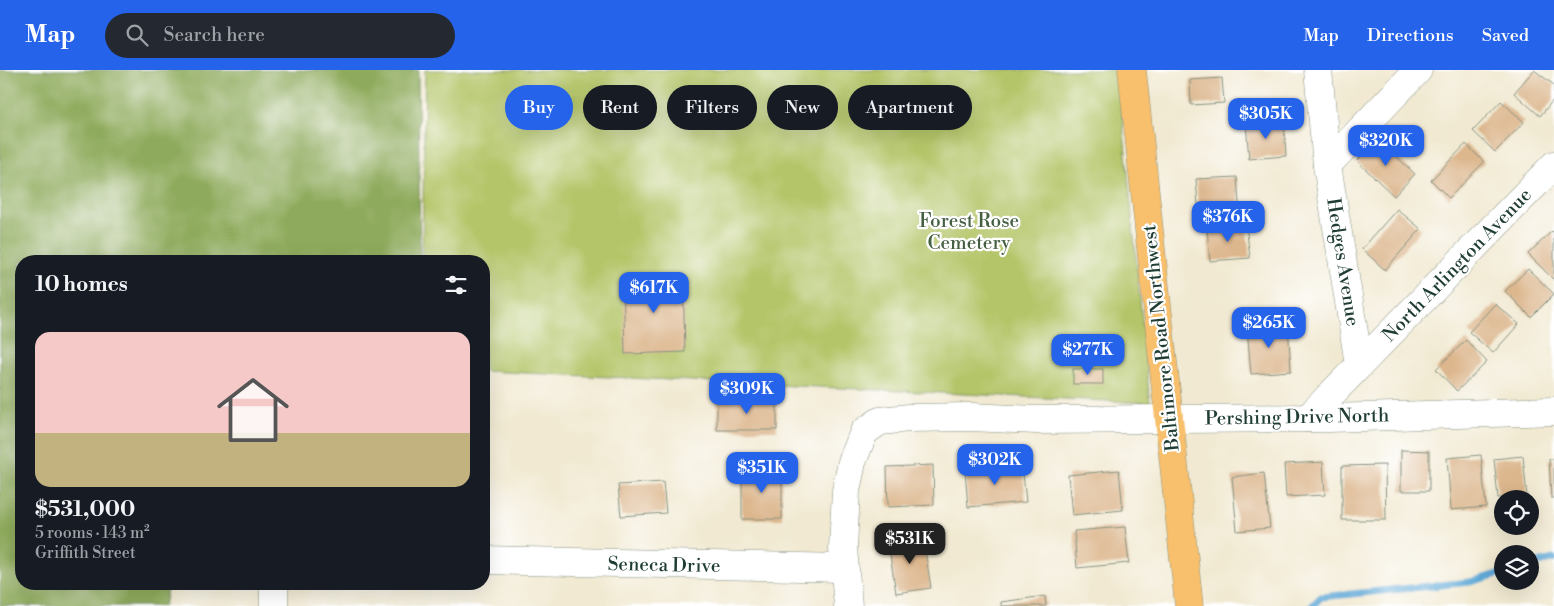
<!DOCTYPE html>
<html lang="en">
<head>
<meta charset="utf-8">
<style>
  :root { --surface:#171b24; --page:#242831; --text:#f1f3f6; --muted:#9ea1a6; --accent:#2563eb }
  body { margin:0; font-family:"Libre Bodoni",serif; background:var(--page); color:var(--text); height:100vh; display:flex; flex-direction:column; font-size:19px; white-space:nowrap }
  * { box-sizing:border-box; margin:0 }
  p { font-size:16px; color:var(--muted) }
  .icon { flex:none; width:28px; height:28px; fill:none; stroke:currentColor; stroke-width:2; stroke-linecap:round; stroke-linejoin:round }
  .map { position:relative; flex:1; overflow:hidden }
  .panel { position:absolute; left:15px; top:185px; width:475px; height:335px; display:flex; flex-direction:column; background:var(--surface); border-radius:20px; box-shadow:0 5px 20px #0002 }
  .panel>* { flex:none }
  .top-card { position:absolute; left:505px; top:15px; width:475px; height:45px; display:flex; gap:10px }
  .tools { position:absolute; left:1494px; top:420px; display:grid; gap:10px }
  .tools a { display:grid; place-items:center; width:45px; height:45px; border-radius:50%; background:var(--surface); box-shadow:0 5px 20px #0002; font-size:25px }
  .price { position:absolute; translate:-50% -42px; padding:0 11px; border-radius:10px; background:var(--accent); color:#fff; font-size:16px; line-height:32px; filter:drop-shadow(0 1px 2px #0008) }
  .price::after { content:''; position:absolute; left:50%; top:30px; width:15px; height:11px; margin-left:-8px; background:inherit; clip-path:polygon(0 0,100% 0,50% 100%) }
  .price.selected { background:#222; color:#fff }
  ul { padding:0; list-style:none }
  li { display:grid; align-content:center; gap:10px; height:265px; padding:0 20px }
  li span { display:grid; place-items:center; height:155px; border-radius:15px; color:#555 }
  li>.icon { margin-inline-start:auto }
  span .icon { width:90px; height:90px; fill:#fffc; stroke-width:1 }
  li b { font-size:21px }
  h2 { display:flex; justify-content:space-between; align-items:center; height:60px; padding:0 20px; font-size:21px }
  .chip { padding:0 18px; border-radius:22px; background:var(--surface); box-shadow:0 5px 20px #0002; font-size:18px; line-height:45px }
  .chip.selected { background:var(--accent); color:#fff }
  header { display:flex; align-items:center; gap:30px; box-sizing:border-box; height:70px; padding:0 25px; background:var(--accent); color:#fff }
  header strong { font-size:24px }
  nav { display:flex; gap:28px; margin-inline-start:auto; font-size:18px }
  .search { width:350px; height:45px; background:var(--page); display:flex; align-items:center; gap:12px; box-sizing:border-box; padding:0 18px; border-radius:28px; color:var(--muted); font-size:19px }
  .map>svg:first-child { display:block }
  .green { fill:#b3c568; stroke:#69814e }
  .forest { fill:#8eaa5c; stroke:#567448 }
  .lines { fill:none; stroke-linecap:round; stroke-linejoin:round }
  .stream { stroke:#5ea8d6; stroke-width:7 }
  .building { fill:#dcb68c }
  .minor-casing { stroke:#889382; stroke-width:29 }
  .major-casing { stroke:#889382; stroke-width:29 }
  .minor { stroke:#fff; stroke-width:28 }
  .major { stroke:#f8bf6c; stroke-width:28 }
  .labels { text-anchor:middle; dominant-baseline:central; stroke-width:4.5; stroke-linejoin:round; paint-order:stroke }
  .park-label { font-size:19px; fill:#445f41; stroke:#fff }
  .street-label { font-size:19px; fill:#1f3d34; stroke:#fff }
</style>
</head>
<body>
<header>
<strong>Map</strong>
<div class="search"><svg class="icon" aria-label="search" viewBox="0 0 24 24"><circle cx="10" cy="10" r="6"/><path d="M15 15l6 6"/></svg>Search here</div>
<nav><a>Map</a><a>Directions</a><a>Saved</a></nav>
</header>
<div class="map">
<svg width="1554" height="536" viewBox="0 0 1554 536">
  <rect width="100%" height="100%" fill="#fff"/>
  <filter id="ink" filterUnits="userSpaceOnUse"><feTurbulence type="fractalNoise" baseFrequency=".02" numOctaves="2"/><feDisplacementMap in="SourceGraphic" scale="10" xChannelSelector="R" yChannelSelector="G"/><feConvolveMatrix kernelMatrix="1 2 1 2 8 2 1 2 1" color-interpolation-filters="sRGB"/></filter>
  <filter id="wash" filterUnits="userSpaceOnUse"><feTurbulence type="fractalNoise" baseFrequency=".0096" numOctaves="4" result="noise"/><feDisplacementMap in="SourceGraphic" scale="20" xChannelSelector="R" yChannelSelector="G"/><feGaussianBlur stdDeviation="1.12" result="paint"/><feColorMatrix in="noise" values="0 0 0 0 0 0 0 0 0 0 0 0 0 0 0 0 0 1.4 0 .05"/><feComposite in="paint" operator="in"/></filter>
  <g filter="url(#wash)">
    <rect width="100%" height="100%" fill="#f1e9d1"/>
    <path class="green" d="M425 0H1118L1150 333 484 301V191H422Z"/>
    <path class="forest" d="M0 0H418L420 191H21V514H168L164 536H0Z"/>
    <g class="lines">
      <g class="stream">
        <path d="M1530 495 1554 489"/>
        <path d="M1312 536 1321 527 1470 512 1502 503"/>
      </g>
    </g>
    <g id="blocks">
      <g class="building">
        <path d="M1534 0 1554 15V29L1540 46 1514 23Z"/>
        <path d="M1222 8 1224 33 1191 35 1190 10Z"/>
        <path d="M1501 31 1524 52 1495 82 1473 61Z"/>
        <path d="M1284 51 1286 86 1249 89 1246 53Z"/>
        <path d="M1378 69 1415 104 1394 126 1357 91Z"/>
        <path d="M1466 74 1484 92 1449 128 1431 110Z"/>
        <path d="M1237 107 1240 146 1199 149 1196 109Z"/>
        <path d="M1397 139 1421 159 1385 200 1362 179Z"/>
        <path d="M1246 155 1250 188 1210 191 1207 159Z"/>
        <path d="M1552 161 1554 163V210L1528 184Z"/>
        <path d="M1528 199 1554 224 1531 247 1505 221Z"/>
        <path d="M683 205 685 282 625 284 623 206Z"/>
        <path d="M1495 234 1519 254 1493 283 1469 262Z"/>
        <path d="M1288 254 1291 301 1251 304 1247 258Z"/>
        <path d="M1466 270 1487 292 1457 321 1436 299Z"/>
        <rect x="1073" y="299" width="30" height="15"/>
        <path d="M717 330 777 331V360H717Z"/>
        <path d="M1401 380 1429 381V421H1401Z"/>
        <path d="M1481 385 1486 437 1451 440 1447 388Z"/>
        <path d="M1523 386 1527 426 1498 428 1494 389Z"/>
        <path d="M1549 389H1554V428H1551Z"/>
        <path d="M1323 392 1325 425 1286 427 1284 394Z"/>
        <path d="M1022 394 1026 432 968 437 965 400Z"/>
        <path d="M933 395 934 435 888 437 887 397Z"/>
        <path d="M1385 395 1386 450H1342V396Z"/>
        <rect x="742" y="400" width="40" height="49"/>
        <path d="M1119 400 1123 440 1072 445 1068 405Z"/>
        <path d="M1264 403 1270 458 1237 461 1232 407Z"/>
        <path d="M663 412 666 443 621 446 618 415Z"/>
        <path d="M1125 457 1129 493 1077 498 1074 461Z"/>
        <path d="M923 467 931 518 896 523 888 472Z"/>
        <path d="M1045 526 1046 536H1001V532Z"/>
      </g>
    </g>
  </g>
  <g filter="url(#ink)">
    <use href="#blocks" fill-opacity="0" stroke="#889382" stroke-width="1"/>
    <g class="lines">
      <defs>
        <g id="minor">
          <path d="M1318 0 1327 95 1359 294"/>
          <path d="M1327 95 1418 0"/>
          <path d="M1308 348 1554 95"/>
          <path d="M484 490 844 498"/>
          <path d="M274 514V536"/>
          <path d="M848 536 843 478 846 421 852 392 864 362 880 351 909 348 971 347 1036 350 1329 348 1554 341"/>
        </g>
        <path id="major" d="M1132 0 1189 536"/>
      </defs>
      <use href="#minor" class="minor-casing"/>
      <use href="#major" class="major-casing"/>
      <use href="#minor" class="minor"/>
      <use href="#major" class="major"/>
    </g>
  </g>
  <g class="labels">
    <g class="park-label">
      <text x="969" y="151">Forest Rose<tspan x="969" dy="22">Cemetery</tspan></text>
    </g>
    <g class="street-label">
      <text transform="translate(1343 192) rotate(81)">Hedges Avenue</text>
      <text transform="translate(1457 195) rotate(-46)">North Arlington Avenue</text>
      <text transform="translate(1161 268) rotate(-96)">Baltimore Road Northwest</text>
      <text transform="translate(1297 347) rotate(-1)">Pershing Drive North</text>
      <text transform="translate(664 495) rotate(1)">Seneca Drive</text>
    </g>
  </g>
</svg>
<div class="tools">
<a><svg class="icon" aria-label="locate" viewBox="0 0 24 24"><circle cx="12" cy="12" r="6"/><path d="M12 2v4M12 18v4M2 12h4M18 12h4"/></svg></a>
<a><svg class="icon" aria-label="layers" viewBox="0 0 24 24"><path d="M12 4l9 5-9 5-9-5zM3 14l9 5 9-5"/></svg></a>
</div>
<b class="price" style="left:1266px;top:70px">$305K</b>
<b class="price" style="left:1386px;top:97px">$320K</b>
<b class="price" style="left:1228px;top:173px">$376K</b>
<b class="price" style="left:654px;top:244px">$617K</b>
<b class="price" style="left:1269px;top:279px">$265K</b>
<b class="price" style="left:1088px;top:306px">$277K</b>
<b class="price" style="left:747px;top:345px">$309K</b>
<b class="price" style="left:995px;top:416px">$302K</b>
<b class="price" style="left:762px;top:424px">$351K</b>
<b class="price selected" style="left:910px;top:495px">$531K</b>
<div class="top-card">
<a class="chip selected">Buy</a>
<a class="chip">Rent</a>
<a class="chip">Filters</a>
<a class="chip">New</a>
<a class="chip">Apartment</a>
</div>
<section class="panel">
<h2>10 homes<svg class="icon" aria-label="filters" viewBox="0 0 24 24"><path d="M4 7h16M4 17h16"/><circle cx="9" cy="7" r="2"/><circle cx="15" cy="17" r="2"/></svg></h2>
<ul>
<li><span style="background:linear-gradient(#f6c9c9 65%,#c2b280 0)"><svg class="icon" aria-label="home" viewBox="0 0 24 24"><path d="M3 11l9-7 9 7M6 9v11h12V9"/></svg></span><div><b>$531,000</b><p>5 rooms · 143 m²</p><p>Griffith Street</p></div></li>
</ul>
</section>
</div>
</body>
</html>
